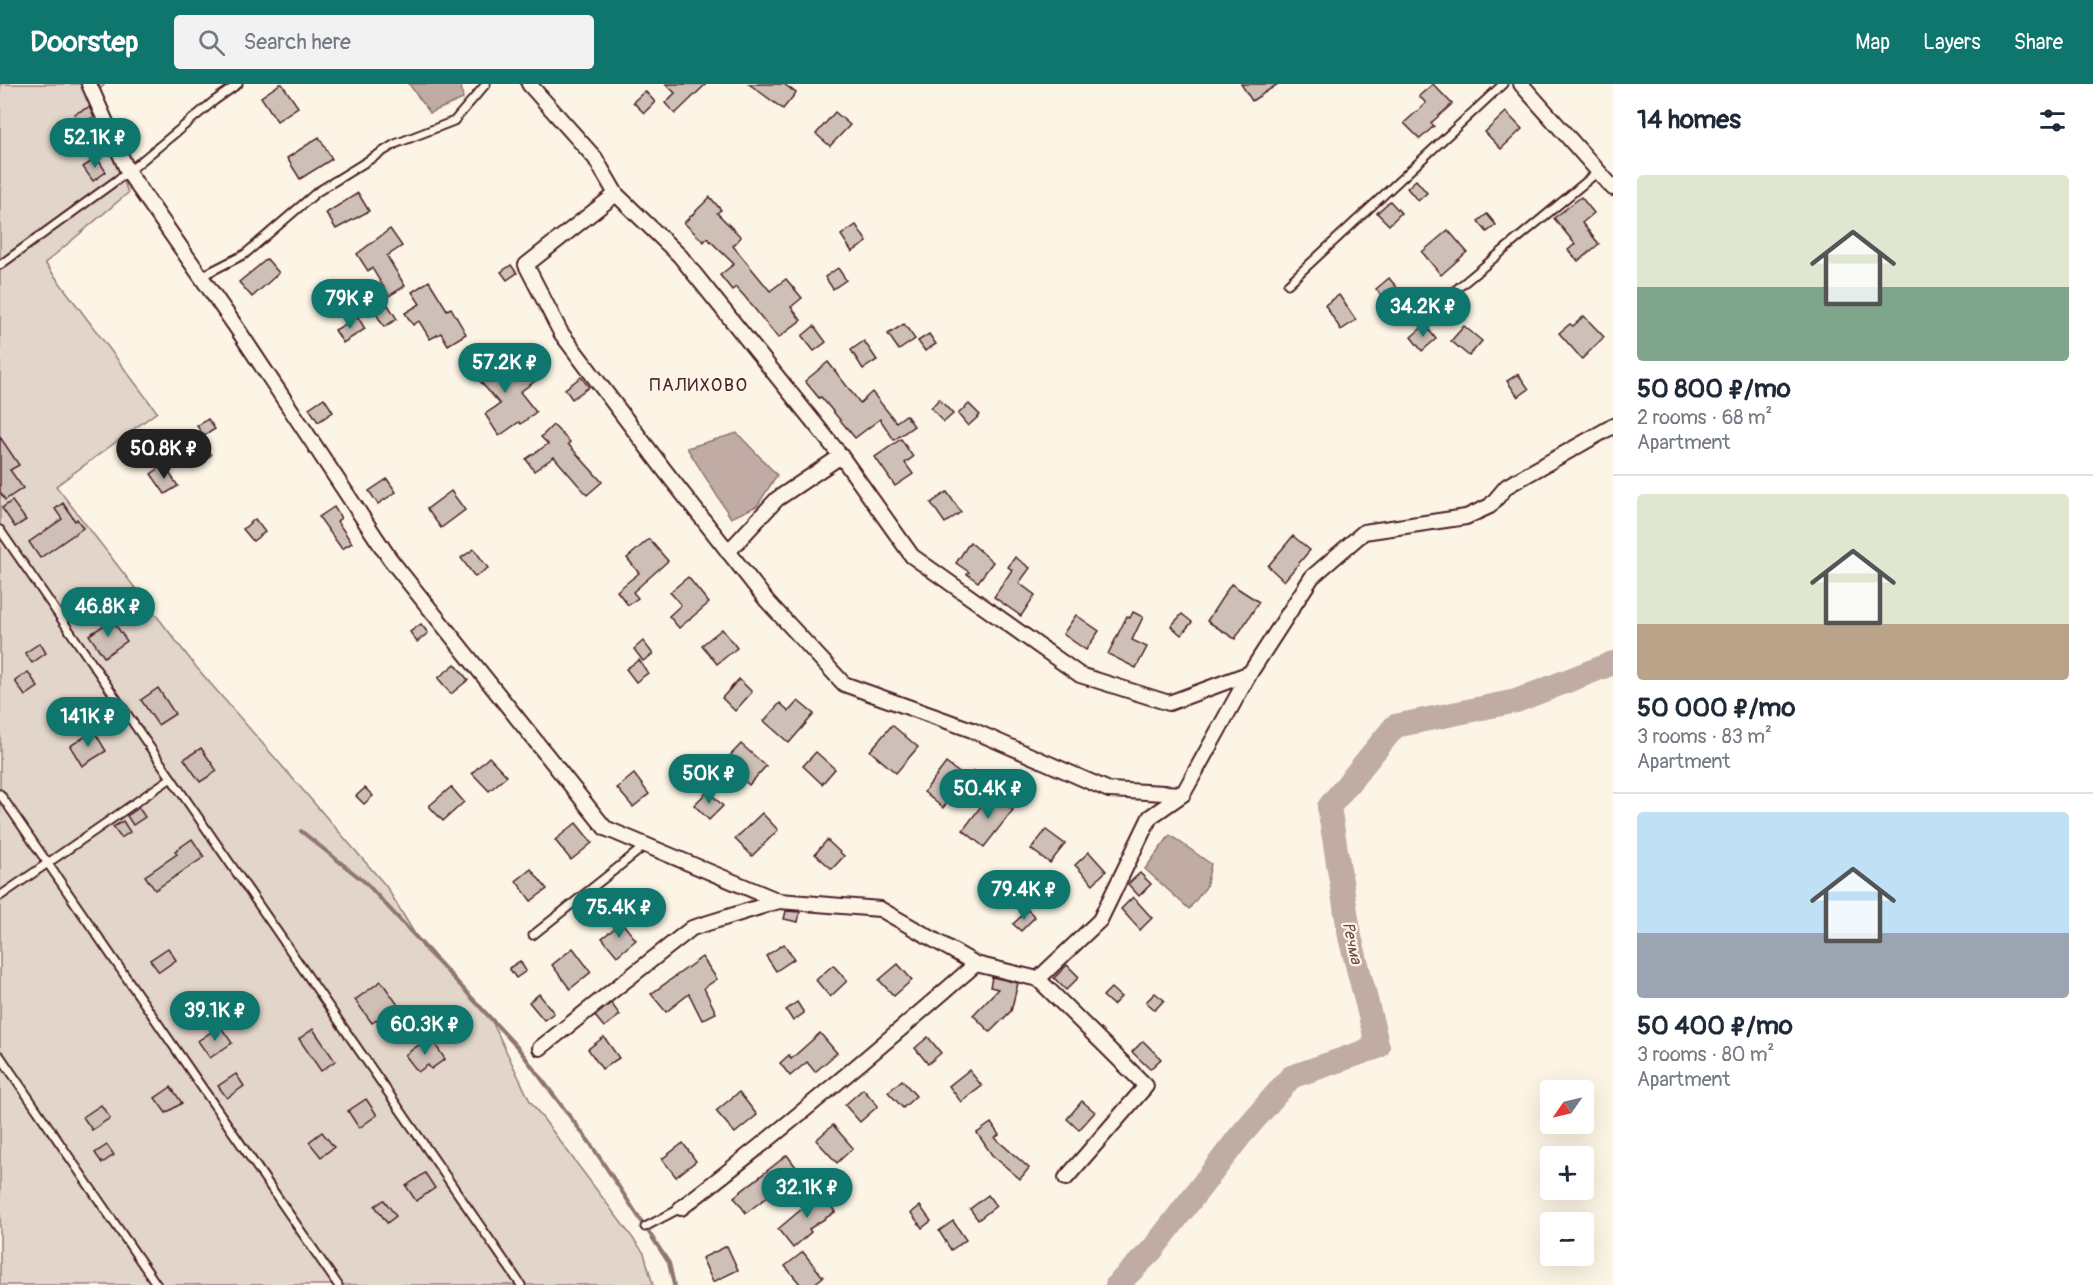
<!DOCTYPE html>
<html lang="en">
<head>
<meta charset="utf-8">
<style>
  :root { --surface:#fff; --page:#f2f2f3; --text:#1f2937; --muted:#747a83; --line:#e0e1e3; --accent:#0f766e }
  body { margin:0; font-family:Pangolin,sans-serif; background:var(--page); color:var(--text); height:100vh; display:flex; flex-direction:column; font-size:22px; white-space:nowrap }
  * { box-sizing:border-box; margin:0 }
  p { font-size:20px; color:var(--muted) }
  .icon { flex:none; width:33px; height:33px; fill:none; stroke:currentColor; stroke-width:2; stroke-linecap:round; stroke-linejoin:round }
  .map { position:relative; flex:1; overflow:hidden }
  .sheet { display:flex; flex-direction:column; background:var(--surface); width:480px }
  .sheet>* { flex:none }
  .needle { width:39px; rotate:236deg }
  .tools { position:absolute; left:1540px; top:996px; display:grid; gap:12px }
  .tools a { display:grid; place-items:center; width:54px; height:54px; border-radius:6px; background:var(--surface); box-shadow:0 6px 24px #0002; font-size:30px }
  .price { position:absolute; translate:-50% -51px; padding:0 14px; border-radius:21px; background:var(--accent); color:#fff; font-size:20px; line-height:39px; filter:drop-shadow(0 2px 3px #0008) }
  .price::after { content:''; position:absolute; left:50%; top:36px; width:18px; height:14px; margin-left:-9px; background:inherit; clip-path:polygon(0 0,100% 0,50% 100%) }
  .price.on { background:#222; color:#fff }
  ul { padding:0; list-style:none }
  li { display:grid; align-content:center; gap:12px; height:318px; padding:0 24px }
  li+li { border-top:2px solid var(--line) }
  li span { display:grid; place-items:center; height:186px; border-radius:6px; color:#555 }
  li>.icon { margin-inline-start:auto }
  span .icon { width:108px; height:108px; fill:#fffc; stroke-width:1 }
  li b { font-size:26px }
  h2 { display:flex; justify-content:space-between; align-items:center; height:72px; padding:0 24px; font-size:26px }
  header { display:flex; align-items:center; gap:36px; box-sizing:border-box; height:84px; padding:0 30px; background:var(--accent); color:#fff }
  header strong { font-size:28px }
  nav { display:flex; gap:33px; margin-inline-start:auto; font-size:21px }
  .search { width:420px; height:54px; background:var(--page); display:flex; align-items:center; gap:15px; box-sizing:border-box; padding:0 21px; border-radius:6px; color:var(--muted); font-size:22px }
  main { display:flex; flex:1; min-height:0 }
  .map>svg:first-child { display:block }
  .green { fill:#e2d5ca; stroke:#967a7a; stroke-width:1.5 }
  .water { fill:#c0aca5; stroke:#917474; stroke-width:1.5 }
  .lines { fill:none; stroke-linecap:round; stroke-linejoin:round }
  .stream { stroke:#917474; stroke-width:4 }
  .river { stroke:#c0aca5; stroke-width:24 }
  .building { fill:#cfc0b7; stroke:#4a1f2b; stroke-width:1.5 }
  .lane-casing { stroke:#4a1f2b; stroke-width:11 }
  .street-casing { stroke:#4a1f2b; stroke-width:18 }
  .lane { stroke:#fcf5e5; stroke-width:7 }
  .street { stroke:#fcf5e5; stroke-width:14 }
  .labels { text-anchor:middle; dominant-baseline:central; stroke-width:4.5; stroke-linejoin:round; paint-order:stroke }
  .water-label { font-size:16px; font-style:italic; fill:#6d4950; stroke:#fcf5e5 }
  .quarter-label { font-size:18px; letter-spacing:1.5px; fill:#4a1f2b; stroke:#fcf5e5 }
</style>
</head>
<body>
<header>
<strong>Doorstep</strong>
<div class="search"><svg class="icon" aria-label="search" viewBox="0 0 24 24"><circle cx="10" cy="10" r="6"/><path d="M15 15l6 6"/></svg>Search here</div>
<nav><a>Map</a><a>Layers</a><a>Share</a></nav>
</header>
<main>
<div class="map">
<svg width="1613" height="1201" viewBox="0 0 1613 1201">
  <rect width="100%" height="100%" fill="#fcf5e5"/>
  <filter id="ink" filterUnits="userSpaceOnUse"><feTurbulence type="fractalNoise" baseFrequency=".0167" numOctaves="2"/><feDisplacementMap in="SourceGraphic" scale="12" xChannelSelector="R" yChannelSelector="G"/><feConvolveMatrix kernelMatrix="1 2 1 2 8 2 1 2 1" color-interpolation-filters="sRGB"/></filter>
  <g filter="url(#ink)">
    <path class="green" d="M0 0H105L94 11 128 109 45 179 157 328 56 402 197 584 386 802 425 867 489 931 530 1017 644 1169 653 1201H0Z"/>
    <g class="water">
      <path d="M409 0H461L463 15 430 29Z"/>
      <path d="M737 349 777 391 757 422 731 434 687 364Z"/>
      <path d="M1170 751 1211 780 1206 803 1189 825 1145 785Z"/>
    </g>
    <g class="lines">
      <path class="stream" d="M301 747 366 799 518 964 590 1059 669 1179 674 1201"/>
      <path class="river" d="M1117 1201 1152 1166 1240 1052 1291 993 1378 963 1350 853 1329 723 1395 642 1516 617 1613 579"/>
    </g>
    <g class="building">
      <path d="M280 0H282L298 23 277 37 261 13Z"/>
      <path d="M666 0H706L675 30 665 19 675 9Z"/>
      <path d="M749 0H784L796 9 783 25Z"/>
      <path d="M1241 0H1278L1252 17Z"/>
      <path d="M1433 0 1452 20 1431 39 1434 42 1420 55 1404 39 1426 19 1419 12Z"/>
      <path d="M645 7 655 18 644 29 633 18Z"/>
      <path d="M89 23 94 33 79 40 74 30Z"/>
      <path d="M835 28 850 41 830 62 816 50Z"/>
      <path d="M1506 28 1522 45 1501 65 1485 48Z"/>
      <path d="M319 53 332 75 300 95 287 74Z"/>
      <path d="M97 74 106 88 93 97 83 83Z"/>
      <path d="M1416 96 1427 109 1418 117 1407 104Z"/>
      <path d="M358 109 369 127 336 145 326 129Z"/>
      <path d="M710 113 721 126 717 129 741 153 733 162 770 207 786 195 802 214 791 223 801 236 778 254 745 213 736 203 732 206 720 191 734 180 707 154 704 158 684 139Z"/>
      <path d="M1581 113 1594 129 1582 139 1599 160 1578 177 1568 166 1575 160 1554 134Z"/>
      <path d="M1390 117 1401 129 1389 141 1377 129Z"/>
      <path d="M1487 130 1496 141 1487 148 1478 137Z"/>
      <path d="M856 141 867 158 852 168 841 151Z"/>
      <path d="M390 145 402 162 387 172 405 202 389 212 372 184 368 187 357 170Z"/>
      <path d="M1448 146 1467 168 1441 191 1422 168Z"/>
      <path d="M267 175 279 189 252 213 239 198Z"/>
      <path d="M511 181 517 189 507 196 501 188Z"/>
      <path d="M838 184 846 196 833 205 825 193Z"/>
      <path d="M1389 194 1407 216 1394 227 1376 205Z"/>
      <path d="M429 197 447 226 451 224 466 250 448 261 441 249 430 255 419 237 413 241 405 229 420 220 412 208Z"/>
      <path d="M1339 211 1356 236 1341 246 1325 221Z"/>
      <path d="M388 221 397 235 384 243 375 228Z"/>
      <path d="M1584 232 1604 253 1582 275 1559 249 1570 240 1573 242Z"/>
      <path d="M358 233 365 245 343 259 335 246Z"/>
      <path d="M904 240 915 255 899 266 888 250Z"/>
      <path d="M1425 241 1436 255 1422 267 1411 253Z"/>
      <path d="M814 242 826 258 814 267 802 252Z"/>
      <path d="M1464 242 1482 257 1469 272 1451 257Z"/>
      <path d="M929 250 936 260 925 267 918 257Z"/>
      <path d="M864 257 877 276 863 285 851 266Z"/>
      <path d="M490 269 514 295 528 283 538 295 520 308 536 328 521 340 519 338 499 352 485 330 500 320 471 287Z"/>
      <path d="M828 278 860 319 872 308 896 338 906 331 914 342 894 356 880 335 855 354 821 313 819 314 805 297Z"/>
      <path d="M1518 290 1529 305 1518 313 1507 297Z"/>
      <path d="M581 293 589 303 572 315 565 305Z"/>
      <path d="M324 314 333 328 318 338 309 324Z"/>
      <path d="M939 315 953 330 944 338 931 324Z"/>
      <path d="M969 320 980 331 968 342 958 330Z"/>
      <path d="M208 335 215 345 204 352 197 342Z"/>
      <path d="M553 341 570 358 568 360 602 398 587 411 554 373 534 387 526 375 548 360 541 353Z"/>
      <path d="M0 353 19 381 10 386 23 404 5 416 0 408Z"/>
      <path d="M901 355 913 373 905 379 913 390 895 402 875 373Z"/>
      <path d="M204 360 211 371 203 377 195 366Z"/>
      <path d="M164 381 178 402 165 410 151 390Z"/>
      <path d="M387 395 396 408 378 420 369 407Z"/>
      <path d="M451 407 465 426 441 444 427 425Z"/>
      <path d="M947 408 961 428 945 439 931 419Z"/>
      <path d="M12 417 26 436 15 443 2 424Z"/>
      <path d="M63 419 75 437 77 435 83 444 40 474 29 458 62 435 55 425Z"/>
      <path d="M334 423 341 434 337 437 352 459 342 465 319 433Z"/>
      <path d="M255 435 265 448 253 457 243 445Z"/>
      <path d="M1293 452 1310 466 1284 497 1268 482Z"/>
      <path d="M649 455 668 477 633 508 638 514 628 521 617 507 639 489 627 474Z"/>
      <path d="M970 458 993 478 978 498 967 490 969 488 956 479Z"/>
      <path d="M474 465 488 484 475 493 461 474Z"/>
      <path d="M1015 473 1030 484 1019 499 1035 511 1021 532 994 513 1012 486 1008 483Z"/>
      <path d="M688 493 709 519 679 544 669 532 681 521 670 508Z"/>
      <path d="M1231 500 1259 518 1235 555 1207 537Z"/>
      <path d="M1133 528 1143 533 1132 556 1147 563 1136 584 1108 570 1127 532 1130 534Z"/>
      <path d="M1182 530 1192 538 1181 551 1171 542Z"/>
      <path d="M1076 531 1099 547 1086 566 1063 550Z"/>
      <path d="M112 536 127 557 104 573 89 551Z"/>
      <path d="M421 540 428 549 417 558 410 548Z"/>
      <path d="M722 545 737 564 717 580 702 561Z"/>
      <path d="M643 557 653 570 643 577 634 565Z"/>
      <path d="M40 559 46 569 32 579 25 569Z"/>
      <path d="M639 576 648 589 636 598 626 585Z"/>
      <path d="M455 580 468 596 451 610 438 594Z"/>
      <path d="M28 588 38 603 25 612 15 597Z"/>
      <path d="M739 595 752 608 735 627 722 614Z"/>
      <path d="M158 604 175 630 158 641 141 616Z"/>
      <path d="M798 617 814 630 789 659 764 637 780 619 789 627Z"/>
      <path d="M892 641 918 663 896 689 870 667Z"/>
      <path d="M94 647 106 667 82 682 70 662Z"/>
      <path d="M741 660 766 682 749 701 724 678Z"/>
      <path d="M201 664 217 687 200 698 184 675Z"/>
      <path d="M816 668 835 685 822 700 803 682Z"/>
      <path d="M489 673 507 692 489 707 472 689Z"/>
      <path d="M946 679 966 694 943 724 924 708Z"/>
      <path d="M974 687 991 700 982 711 965 698Z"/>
      <path d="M634 690 649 710 633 723 617 704Z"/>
      <path d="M451 703 464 718 443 737 429 722Z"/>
      <path d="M365 704 373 712 364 720 356 712Z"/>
      <path d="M708 707 723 722 709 736 694 721Z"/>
      <path d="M991 709 1013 726 984 763 963 746Z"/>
      <path d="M139 724 145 733 133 741 127 732Z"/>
      <path d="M762 729 778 746 752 772 735 755Z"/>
      <path d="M123 737 130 748 121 754 113 743Z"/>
      <path d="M576 739 592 759 571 776 555 756Z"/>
      <path d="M1046 746 1065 760 1050 779 1031 765Z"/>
      <path d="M192 755 204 773 155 806 145 792 177 770 175 767Z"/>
      <path d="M827 756 844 772 832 785 815 770Z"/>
      <path d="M1089 768 1106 787 1093 800 1075 781Z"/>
      <path d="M531 785 547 805 531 817 516 797Z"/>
      <path d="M1140 789 1151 800 1139 812 1128 800Z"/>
      <path d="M1133 813 1152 834 1140 846 1121 825Z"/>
      <path d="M1028 826 1035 833 1021 847 1013 840Z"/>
      <path d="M786 827 800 828 798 838 784 835Z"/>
      <path d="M622 839 636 856 617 872 602 854Z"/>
      <path d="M784 860 794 875 776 887 766 872Z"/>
      <path d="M168 864 176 876 159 888 150 876Z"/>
      <path d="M573 864 591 888 570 905 552 881Z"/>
      <path d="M702 873 717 895 704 904 716 929 702 936 689 910 666 928 651 910Z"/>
      <path d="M520 877 526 887 516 894 509 884Z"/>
      <path d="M898 880 912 896 894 912 879 896Z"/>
      <path d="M833 881 847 897 830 913 816 896Z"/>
      <path d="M1067 881 1079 893 1066 906 1054 894Z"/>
      <path d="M992 893 1018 899 1011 927 990 948 973 931 998 905 990 903Z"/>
      <path d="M381 897 398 921 372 939 355 916Z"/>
      <path d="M1111 904 1121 913 1113 921 1103 912Z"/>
      <path d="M1155 909 1164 916 1155 926 1146 918Z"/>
      <path d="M539 910 554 929 544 936 529 918Z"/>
      <path d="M797 918 804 929 793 937 786 926Z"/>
      <path d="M611 919 620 931 604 943 595 932Z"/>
      <path d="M220 942 232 959 210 974 198 957Z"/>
      <path d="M313 945 335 977 321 987 299 955Z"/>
      <path d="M820 949 837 969 815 988 807 978 790 992 780 979 789 971 791 975Z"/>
      <path d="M430 953 445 975 431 985 428 981 418 988 405 971Z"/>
      <path d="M604 953 619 974 602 985 588 965Z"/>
      <path d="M928 953 941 969 928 980 915 964Z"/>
      <path d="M1143 957 1161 975 1150 985 1132 968Z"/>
      <path d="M969 986 982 1002 961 1018 949 1002Z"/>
      <path d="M236 990 244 1002 227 1014 218 1002Z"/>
      <path d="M902 996 916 1012 903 1024 888 1008Z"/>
      <path d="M171 1003 182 1019 166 1029 155 1014Z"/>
      <path d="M863 1005 878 1022 860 1038 845 1021Z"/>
      <path d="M739 1008 757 1031 735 1049 716 1027Z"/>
      <path d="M366 1015 377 1031 359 1044 348 1027Z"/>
      <path d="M1082 1017 1095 1028 1079 1046 1067 1035Z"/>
      <path d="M101 1021 110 1034 92 1046 83 1033Z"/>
      <path d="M991 1039 999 1051 995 1054 1029 1084 1020 1095 992 1071 977 1049Z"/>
      <path d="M833 1041 853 1064 837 1079 816 1056Z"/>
      <path d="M322 1048 334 1063 321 1073 309 1058Z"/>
      <path d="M683 1059 696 1077 676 1093 662 1075Z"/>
      <path d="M107 1061 114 1071 102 1079 95 1069Z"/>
      <path d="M787 1071 802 1091 782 1106 780 1103 746 1129 734 1113Z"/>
      <path d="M425 1089 435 1104 416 1117 406 1102Z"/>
      <path d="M821 1106 835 1128 809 1145 811 1148 793 1164 778 1145 810 1118 808 1115Z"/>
      <path d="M988 1111 996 1122 978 1136 970 1125Z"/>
      <path d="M384 1116 396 1132 387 1139 375 1122Z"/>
      <path d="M920 1122 931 1137 922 1144 911 1129Z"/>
      <path d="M953 1137 966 1156 951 1166 939 1147Z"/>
      <path d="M727 1162 738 1186 713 1198 702 1174Z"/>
      <path d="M803 1168 823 1193 813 1201H801L785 1182Z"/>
    </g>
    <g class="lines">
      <defs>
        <g id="lane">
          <path d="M0 181 128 88 214 17 238 0"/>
          <path d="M200 193 245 170 317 108 395 60 454 37 486 0"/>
          <path d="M1288 200 1503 0"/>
          <path d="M1435 223 1599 87"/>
          <path d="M0 446 521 1201"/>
          <path d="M0 710 338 1201"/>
          <path d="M0 812 171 694"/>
          <path d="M533 851 646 761"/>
          <path d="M0 972 157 1201"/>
          <path d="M645 1143 681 1124"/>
        </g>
        <g id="street">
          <path d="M89 0 128 88 234 240 390 475 605 744 779 817 880 825 976 880 1038 895 1146 1002 1066 1094"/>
          <path d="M529 0 595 74 616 110 680 172 841 372 912 472 1080 591 1169 619 1250 589"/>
          <path d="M1521 0 1613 104"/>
          <path d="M616 110 526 181 561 249 665 387 767 517 844 600 972 646 1109 706 1183 710"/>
          <path d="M728 468 777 415 841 372"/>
          <path d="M1038 895 1100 836 1150 733 1183 710 1250 589 1312 493 1364 448 1466 433 1490 422 1507 402 1613 342"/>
          <path d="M540 964 692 844 779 817"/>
          <path d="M681 1124C783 1046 879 964 976 880"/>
        </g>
      </defs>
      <use href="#lane" class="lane-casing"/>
      <use href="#street" class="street-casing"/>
      <use href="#lane" class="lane"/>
      <use href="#street" class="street"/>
    </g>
  </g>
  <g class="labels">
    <g class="water-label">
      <text transform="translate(1352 859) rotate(78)">Речма</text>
    </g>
    <g class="quarter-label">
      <text x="699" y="301">ПАЛИХОВО</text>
    </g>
  </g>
</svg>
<div class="tools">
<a><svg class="needle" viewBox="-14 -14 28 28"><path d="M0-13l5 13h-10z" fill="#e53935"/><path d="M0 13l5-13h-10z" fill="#747a83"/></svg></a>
<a>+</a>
<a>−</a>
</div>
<b class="price" style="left:95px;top:85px">52.1K ₽</b>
<b class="price" style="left:350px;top:246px">79K ₽</b>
<b class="price" style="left:1423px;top:254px">34.2K ₽</b>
<b class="price" style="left:505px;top:310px">57.2K ₽</b>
<b class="price on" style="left:164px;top:396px">50.8K ₽</b>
<b class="price" style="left:108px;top:554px">46.8K ₽</b>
<b class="price" style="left:88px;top:664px">141K ₽</b>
<b class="price" style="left:709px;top:721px">50K ₽</b>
<b class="price" style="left:988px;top:736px">50.4K ₽</b>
<b class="price" style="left:1024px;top:837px">79.4K ₽</b>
<b class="price" style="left:619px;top:855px">75.4K ₽</b>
<b class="price" style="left:215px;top:958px">39.1K ₽</b>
<b class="price" style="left:425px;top:972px">60.3K ₽</b>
<b class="price" style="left:807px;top:1135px">32.1K ₽</b>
</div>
<section class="sheet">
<h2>14 homes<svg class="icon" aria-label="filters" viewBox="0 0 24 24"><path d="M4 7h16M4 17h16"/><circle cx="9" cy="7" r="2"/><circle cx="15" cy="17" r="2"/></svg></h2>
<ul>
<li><span style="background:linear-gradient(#dfe7d0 60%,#7fa58c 0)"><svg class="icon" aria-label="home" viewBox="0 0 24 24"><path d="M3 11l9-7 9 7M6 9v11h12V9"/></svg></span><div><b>50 800 ₽/mo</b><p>2 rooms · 68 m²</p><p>Apartment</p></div></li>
<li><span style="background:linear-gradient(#dfe7d0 70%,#b9a48a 0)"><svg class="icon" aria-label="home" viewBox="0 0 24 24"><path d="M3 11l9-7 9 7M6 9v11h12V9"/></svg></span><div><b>50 000 ₽/mo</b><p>3 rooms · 83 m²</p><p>Apartment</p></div></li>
<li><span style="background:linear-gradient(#bfe0f5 65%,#9aa5b1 0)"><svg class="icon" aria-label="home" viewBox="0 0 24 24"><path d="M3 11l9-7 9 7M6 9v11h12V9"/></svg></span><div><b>50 400 ₽/mo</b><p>3 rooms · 80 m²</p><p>Apartment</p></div></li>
</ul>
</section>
</main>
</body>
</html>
